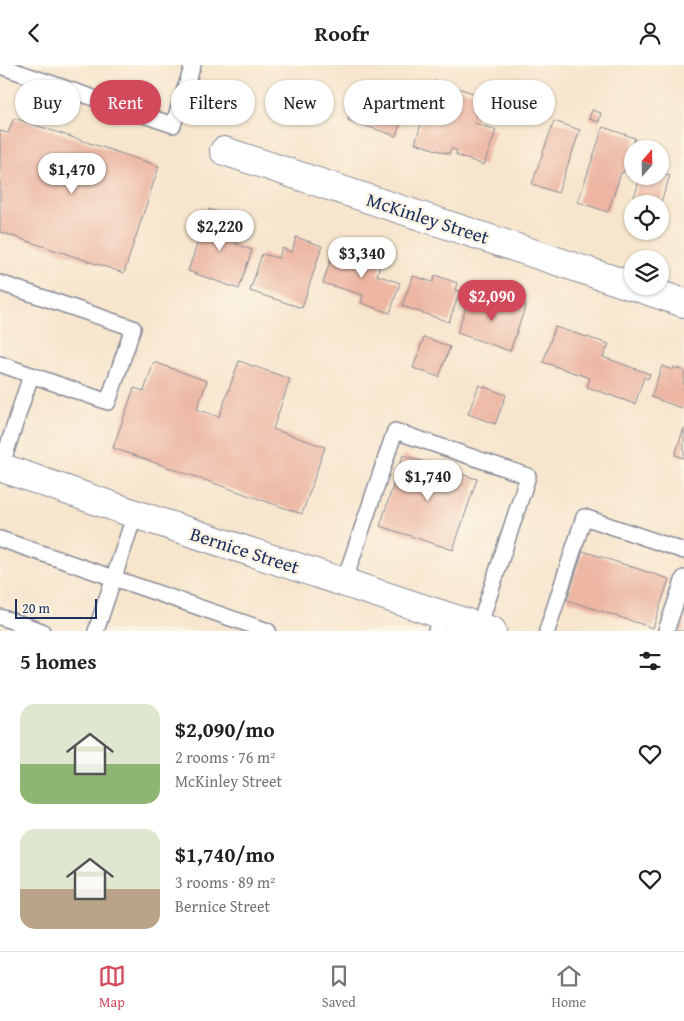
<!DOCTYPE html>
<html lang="en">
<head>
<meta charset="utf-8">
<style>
  :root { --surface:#fff; --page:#f2f2f2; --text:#202124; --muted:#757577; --line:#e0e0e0; --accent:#d1495b }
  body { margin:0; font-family:"Gentium Book Plus",serif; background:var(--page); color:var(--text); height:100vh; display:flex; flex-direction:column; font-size:19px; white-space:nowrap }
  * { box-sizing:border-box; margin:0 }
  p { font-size:16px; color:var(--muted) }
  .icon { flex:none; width:28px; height:28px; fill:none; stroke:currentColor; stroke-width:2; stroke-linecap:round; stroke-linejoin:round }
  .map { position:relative; height:566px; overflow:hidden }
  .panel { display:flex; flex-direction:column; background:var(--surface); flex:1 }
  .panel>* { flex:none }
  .top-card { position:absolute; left:15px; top:15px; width:655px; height:45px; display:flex; gap:10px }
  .needle { width:32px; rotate:20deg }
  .fabs { position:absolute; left:624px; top:75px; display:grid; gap:10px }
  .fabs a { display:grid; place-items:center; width:45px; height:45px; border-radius:50%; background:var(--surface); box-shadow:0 1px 4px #0004; font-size:25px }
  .scale { position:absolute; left:15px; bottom:12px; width:82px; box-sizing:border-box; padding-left:5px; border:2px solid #1b2f5e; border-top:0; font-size:14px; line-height:18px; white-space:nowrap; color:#1b2f5e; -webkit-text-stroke:4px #fcf5e5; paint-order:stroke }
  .price { position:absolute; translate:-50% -42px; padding:0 11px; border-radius:18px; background:#fff; color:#222; font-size:16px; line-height:32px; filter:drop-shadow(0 1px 2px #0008) }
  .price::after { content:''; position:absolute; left:50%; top:30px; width:15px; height:11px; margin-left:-8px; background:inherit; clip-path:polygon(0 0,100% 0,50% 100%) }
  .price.on { background:var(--accent); color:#fff }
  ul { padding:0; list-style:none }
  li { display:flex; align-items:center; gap:15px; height:125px; padding:0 20px }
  li span { display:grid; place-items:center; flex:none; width:140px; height:100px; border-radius:15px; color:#555 }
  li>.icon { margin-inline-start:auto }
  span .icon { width:60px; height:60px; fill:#fffc; stroke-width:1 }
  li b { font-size:21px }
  h2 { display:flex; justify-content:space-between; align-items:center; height:60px; padding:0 20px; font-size:21px }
  .pill { padding:0 18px; border-radius:22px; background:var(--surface); box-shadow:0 1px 4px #0004; font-size:18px; line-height:45px }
  .pill.on { background:var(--accent); color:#fff }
  header { display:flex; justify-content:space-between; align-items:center; height:65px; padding:0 20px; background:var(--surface); font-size:22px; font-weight:700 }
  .tabs { display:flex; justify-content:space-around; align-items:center; height:70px; border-top:1px solid var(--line); background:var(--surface); font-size:14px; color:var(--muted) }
  .tabs a { display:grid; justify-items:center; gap:2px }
  .tabs .on { color:var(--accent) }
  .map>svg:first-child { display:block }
  .building { fill:#ecb6a3 }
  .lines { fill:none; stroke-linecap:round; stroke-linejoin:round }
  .lane-casing { stroke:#898a96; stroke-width:18 }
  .street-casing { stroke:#898a96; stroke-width:30 }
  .lane { stroke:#fff; stroke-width:15 }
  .street { stroke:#fff; stroke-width:28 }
  .labels { text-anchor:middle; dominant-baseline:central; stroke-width:5; stroke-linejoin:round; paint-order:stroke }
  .street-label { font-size:19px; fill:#1b2f5e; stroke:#fcf5e5 }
</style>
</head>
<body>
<header><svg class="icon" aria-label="back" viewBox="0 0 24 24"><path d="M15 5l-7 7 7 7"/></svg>Roofr<svg class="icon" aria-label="person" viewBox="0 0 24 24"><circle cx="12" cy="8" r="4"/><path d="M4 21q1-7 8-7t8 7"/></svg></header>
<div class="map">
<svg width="684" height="566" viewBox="0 0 684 566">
  <rect width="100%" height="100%" fill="#fcf5e5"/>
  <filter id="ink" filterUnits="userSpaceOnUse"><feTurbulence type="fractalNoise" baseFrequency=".02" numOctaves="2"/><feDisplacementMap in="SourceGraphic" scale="10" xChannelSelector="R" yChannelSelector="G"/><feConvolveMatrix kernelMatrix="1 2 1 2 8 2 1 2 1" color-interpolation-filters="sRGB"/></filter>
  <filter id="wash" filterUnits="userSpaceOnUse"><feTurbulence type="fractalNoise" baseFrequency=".0096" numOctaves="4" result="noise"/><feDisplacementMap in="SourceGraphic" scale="20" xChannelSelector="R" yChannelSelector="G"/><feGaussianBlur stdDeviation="1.12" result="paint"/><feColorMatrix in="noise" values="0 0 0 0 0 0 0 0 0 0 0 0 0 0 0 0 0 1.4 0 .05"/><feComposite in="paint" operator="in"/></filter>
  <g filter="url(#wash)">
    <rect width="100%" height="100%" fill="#f7e5cd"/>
    <g id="blocks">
      <g class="building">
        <path d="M435 16 483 31 474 58 496 65 484 100 456 90 457 86 451 83 449 89 415 78Z"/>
        <path d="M360 22 388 32 389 27 409 34 396 71 348 55Z"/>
        <path d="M592 45 601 48 599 57 589 54Z"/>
        <path d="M14 53 159 101 124 208 0 167V66L8 68Z"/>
        <path d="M554 56 580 65 558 128 532 119Z"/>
        <path d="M603 62 635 73 624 107 621 108 608 147 578 137Z"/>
        <path d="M660 107 670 111 660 139H644L633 135 641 111H660Z"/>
        <path d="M209 144 235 153 231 165 240 168 236 179 252 185 239 224 188 206Z"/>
        <path d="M296 172 322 181 302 243 250 226 262 189 279 193 282 183 292 187Z"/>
        <path d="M334 184 356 192 358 186 382 194 377 210 400 218 390 248 361 238 363 230 323 218Z"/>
        <path d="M435 210 457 218 455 225 460 226 449 257 402 241 413 211 433 217Z"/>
        <path d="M470 231 495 240 498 231 526 240 510 286 457 268Z"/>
        <path d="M555 262 609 279 603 292 650 309 648 314 644 312 635 339 587 322 590 313 543 297Z"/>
        <path d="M424 272 450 282 439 312 413 303Z"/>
        <path d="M239 296 290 314 273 364 325 382 302 449 113 383 134 323 144 326 154 297 207 316 197 344 219 352Z"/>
        <path d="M662 301 673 305 674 302 684 306V344L651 332Z"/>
        <path d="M479 320 506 330 495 359 468 349Z"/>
        <path d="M684 363V393L675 390Z"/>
        <path d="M403 390 477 414 453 485 380 461Z"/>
        <path d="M583 486 669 514 653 563 567 535Z"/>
        <path d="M684 538V566H674Z"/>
      </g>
    </g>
  </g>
  <g filter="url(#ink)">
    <use href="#blocks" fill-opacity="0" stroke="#898a96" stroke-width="1"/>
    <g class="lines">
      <defs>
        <g id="lane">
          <path d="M0 1 173 60 193 0"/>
          <path d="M0 218 133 263 108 337 31 310 1 402"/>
          <path d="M0 299 31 310"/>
          <path d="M0 474 268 566"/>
          <path d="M344 517 395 366 528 411 479 562"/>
          <path d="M0 552 42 566"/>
          <path d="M96 566 135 449"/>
          <path d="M436 566 441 549"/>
          <path d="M547 566 584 452 684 486"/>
          <path d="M666 566 684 513"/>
        </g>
        <g id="street">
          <path d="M224 86 632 221"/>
          <path d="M634 221 684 238"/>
          <path d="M0 402 135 449 492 566"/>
        </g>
      </defs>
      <use href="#lane" class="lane-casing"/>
      <use href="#street" class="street-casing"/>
      <use href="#lane" class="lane"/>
      <use href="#street" class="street"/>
    </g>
  </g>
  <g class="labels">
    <g class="street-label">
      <text transform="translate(428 153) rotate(18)">McKinley Street</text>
      <text transform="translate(245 485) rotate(18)">Bernice Street</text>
    </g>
  </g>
</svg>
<div class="fabs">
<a><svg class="needle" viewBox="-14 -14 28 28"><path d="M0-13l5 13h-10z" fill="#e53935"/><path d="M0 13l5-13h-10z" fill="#757577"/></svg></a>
<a><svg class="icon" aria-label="locate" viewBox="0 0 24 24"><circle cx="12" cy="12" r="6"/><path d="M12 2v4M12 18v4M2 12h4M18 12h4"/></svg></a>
<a><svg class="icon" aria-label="layers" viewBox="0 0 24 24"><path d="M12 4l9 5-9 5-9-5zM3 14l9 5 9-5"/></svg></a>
</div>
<div class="scale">20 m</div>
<b class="price" style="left:72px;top:130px">$1,470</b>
<b class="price" style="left:220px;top:187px">$2,220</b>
<b class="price" style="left:362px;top:214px">$3,340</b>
<b class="price on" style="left:492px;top:257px">$2,090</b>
<b class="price" style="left:428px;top:437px">$1,740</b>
<div class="top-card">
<a class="pill">Buy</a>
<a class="pill on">Rent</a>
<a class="pill">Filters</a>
<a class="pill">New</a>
<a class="pill">Apartment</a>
<a class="pill">House</a>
</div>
</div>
<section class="panel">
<h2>5 homes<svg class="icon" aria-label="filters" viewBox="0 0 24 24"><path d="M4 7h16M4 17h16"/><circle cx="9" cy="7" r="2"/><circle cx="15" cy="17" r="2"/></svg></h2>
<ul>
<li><span style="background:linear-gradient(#dfe7d0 60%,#8fb573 0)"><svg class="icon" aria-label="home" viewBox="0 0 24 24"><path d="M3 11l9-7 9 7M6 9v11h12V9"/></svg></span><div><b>$2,090/mo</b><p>2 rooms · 76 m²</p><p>McKinley Street</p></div><svg class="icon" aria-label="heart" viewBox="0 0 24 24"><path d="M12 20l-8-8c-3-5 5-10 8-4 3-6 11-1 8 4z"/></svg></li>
<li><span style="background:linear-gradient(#dfe7d0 60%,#b9a48a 0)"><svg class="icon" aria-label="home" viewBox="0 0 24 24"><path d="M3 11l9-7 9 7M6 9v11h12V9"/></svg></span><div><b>$1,740/mo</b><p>3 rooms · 89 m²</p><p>Bernice Street</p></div><svg class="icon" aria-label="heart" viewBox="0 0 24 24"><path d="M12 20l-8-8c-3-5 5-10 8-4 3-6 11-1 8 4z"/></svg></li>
</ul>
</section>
<nav class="tabs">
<a class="on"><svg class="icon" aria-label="map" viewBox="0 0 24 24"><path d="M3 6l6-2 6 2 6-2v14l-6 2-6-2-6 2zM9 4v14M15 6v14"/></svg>Map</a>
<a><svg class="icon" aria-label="saved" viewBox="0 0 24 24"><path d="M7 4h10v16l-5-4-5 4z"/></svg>Saved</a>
<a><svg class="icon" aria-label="home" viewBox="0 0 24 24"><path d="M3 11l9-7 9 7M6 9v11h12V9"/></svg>Home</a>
</nav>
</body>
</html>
